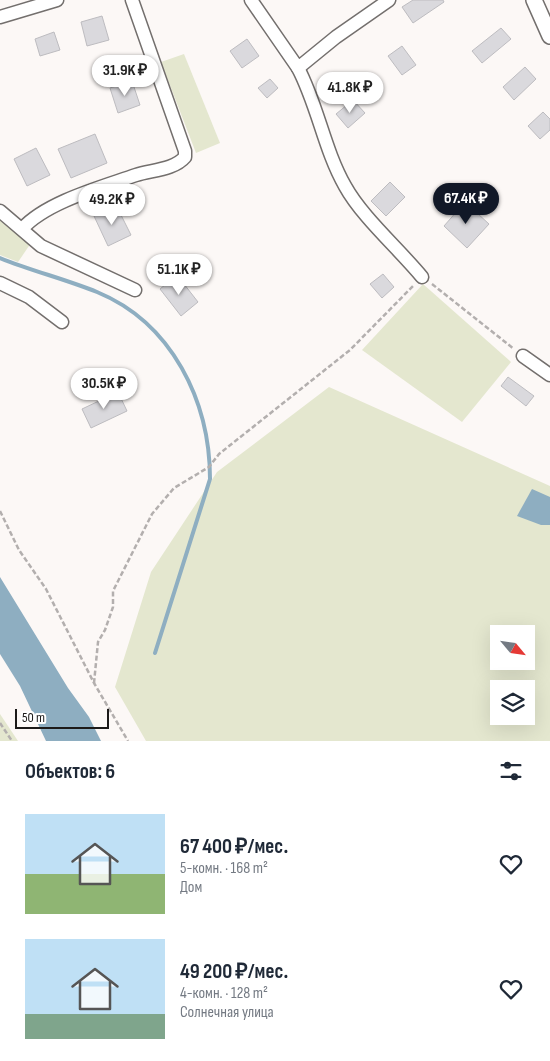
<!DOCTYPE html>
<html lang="ru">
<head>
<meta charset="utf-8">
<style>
  :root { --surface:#fff; --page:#f2f2f3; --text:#1f2937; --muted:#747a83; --accent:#111827 }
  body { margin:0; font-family:"Sofia Sans Condensed",sans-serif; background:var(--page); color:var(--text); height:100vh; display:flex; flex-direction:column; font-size:19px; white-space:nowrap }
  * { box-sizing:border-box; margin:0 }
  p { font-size:16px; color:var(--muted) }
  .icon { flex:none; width:28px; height:28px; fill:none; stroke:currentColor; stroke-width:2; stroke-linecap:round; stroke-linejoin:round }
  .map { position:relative; height:741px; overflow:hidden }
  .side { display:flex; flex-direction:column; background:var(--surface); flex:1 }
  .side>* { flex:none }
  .needle { width:32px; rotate:119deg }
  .buttons { position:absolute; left:490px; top:625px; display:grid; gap:10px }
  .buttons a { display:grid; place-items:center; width:45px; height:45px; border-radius:0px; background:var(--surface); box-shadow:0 5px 20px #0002; font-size:25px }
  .scale { position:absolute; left:15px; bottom:12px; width:94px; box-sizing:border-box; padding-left:5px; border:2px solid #1c1a19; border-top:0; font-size:14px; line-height:18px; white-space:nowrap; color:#1c1a19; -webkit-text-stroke:4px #fff; paint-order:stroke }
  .price { position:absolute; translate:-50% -42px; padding:0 11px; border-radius:18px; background:#fff; color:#222; font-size:16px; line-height:32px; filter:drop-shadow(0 1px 2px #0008) }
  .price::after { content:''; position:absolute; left:50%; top:30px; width:15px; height:11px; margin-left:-8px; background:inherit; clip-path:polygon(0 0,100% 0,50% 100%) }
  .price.current { background:var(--accent); color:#fff }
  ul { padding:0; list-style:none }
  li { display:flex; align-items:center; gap:15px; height:125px; padding:0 25px }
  li span { display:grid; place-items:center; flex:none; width:140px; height:100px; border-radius:0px; color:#555 }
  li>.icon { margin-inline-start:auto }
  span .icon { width:60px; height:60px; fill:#fffc; stroke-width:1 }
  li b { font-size:21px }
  h2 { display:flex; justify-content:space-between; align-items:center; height:60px; padding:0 25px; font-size:21px }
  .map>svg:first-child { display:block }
  .green { fill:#e4e7cf; fill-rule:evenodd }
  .water { fill:#8eaec1 }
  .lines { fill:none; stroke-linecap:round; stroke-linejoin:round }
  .stream { stroke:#8eaec1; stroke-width:4 }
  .building { fill:#dad9dd; stroke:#bdbcc0 }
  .minor-casing { stroke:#736f6d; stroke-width:15 }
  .major-casing { stroke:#736f6d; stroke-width:18 }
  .path { stroke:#b3afae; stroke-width:2.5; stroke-dasharray:5 2.5; stroke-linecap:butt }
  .minor { stroke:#fff; stroke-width:12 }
  .major { stroke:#fff; stroke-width:15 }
</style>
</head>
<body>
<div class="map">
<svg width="550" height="741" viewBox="0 0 550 741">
  <rect width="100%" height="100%" fill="#fcf8f6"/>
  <g class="green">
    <path d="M184 54 220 143 196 153 161 62Z"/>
    <path d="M0 217 31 243 18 262 0 255Z"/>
    <path d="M423 284 511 362 462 422 362 350Z"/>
    <path d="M329 387 550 486V741H146L115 687 151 572 217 472ZM499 634H526V661H499ZM499 689H526V716H499Z"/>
    <path d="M0 714 18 741H0Z"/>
  </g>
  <g class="water">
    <path d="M532 489 550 497V525H541L517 516Z"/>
    <path d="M0 577 68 688 89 717 101 741H46L20 686 0 654Z"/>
  </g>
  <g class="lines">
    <path class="stream" d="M0 258C32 271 65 279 97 292 172 323 210 401 210 479L155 653"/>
  </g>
  <g class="building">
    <path d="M413 0H443L444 2 413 23 402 7Z"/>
    <path d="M102 16 109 40 87 46 81 22Z"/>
    <path d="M501 28 511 39 482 63 472 51Z"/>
    <path d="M54 32 60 50 40 56 35 39Z"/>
    <path d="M247 39 259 56 242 68 230 51Z"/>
    <path d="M402 46 416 65 402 75 388 56Z"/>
    <path d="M525 67 536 79 514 100 503 87Z"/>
    <path d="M270 79 278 88 267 98 258 88Z"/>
    <path d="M132 81 140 105 118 113 110 88Z"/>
    <path d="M353 100 365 113 348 128 336 114Z"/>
    <path d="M543 112 550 119V130L540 139 528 126Z"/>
    <path d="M95 134 107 163 71 178 58 149Z"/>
    <path d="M36 148 50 175 27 186 14 159Z"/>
    <path d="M390 182 405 197 386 216 371 201Z"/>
    <path d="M465 202 489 224 467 248 444 226Z"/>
    <path d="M116 205 131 235 108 246 94 216Z"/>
    <path d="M383 274 394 287 382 298 370 284Z"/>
    <path d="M177 275 198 302 181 316 160 289Z"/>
    <path d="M508 377 534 396 526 406 501 386Z"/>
    <path d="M118 392 127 411 91 428 82 409Z"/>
  </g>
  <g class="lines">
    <defs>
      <g id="minor">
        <path d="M251 0 298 68 336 37 389 0"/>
        <path d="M0 17 57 0"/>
        <path d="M298 68C318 106 324 149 345 186 362 217 399 249 422 277"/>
        <path d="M0 211 41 246 135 290"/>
        <path d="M22 229C46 202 102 187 136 175 151 170 174 170 185 157V151L132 0"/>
        <path d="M0 283 29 297 62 322"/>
        <path d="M523 356 550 375"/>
      </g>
      <path id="major" d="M534 0 550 36"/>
    </defs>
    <use href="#minor" class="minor-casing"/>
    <use href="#major" class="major-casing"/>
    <g class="path">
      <path d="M432 284 514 349"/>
      <path d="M0 511 19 550 46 589 94 683 128 741"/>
      <path d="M94 683 98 642 105 630 113 607V591L152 514 174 488 209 467 219 454 350 350 414 285"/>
      <path d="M0 723 12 741"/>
    </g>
    <use href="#minor" class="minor"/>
    <use href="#major" class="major"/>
  </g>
</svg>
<div class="buttons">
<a><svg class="needle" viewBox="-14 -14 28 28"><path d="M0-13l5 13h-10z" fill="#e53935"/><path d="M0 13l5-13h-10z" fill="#747a83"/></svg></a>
<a><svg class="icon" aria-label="layers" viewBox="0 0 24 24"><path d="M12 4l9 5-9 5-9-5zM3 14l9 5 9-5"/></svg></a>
</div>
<div class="scale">50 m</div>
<b class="price" style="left:125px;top:97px">31.9K ₽</b>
<b class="price" style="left:350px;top:114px">41.8K ₽</b>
<b class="price current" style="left:466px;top:225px">67.4K ₽</b>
<b class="price" style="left:112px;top:226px">49.2K ₽</b>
<b class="price" style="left:179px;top:296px">51.1K ₽</b>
<b class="price" style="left:104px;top:410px">30.5K ₽</b>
</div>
<section class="side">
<h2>Объектов: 6<svg class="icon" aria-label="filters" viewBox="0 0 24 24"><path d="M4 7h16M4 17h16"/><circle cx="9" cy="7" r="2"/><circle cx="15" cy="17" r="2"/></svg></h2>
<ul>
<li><span style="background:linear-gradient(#bfe0f5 60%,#8fb573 0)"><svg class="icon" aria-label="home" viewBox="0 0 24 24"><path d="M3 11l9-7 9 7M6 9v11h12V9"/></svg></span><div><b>67 400 ₽/мес.</b><p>5-комн. · 168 m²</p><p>Дом</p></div><svg class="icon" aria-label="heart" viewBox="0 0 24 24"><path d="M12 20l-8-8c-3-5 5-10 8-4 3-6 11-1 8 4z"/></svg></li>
<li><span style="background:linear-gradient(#bfe0f5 75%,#7fa58c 0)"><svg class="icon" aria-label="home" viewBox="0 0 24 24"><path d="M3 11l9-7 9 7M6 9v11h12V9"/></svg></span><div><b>49 200 ₽/мес.</b><p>4-комн. · 128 m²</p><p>Солнечная улица</p></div><svg class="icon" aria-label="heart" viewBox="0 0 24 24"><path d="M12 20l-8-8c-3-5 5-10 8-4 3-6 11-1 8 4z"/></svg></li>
</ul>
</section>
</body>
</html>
